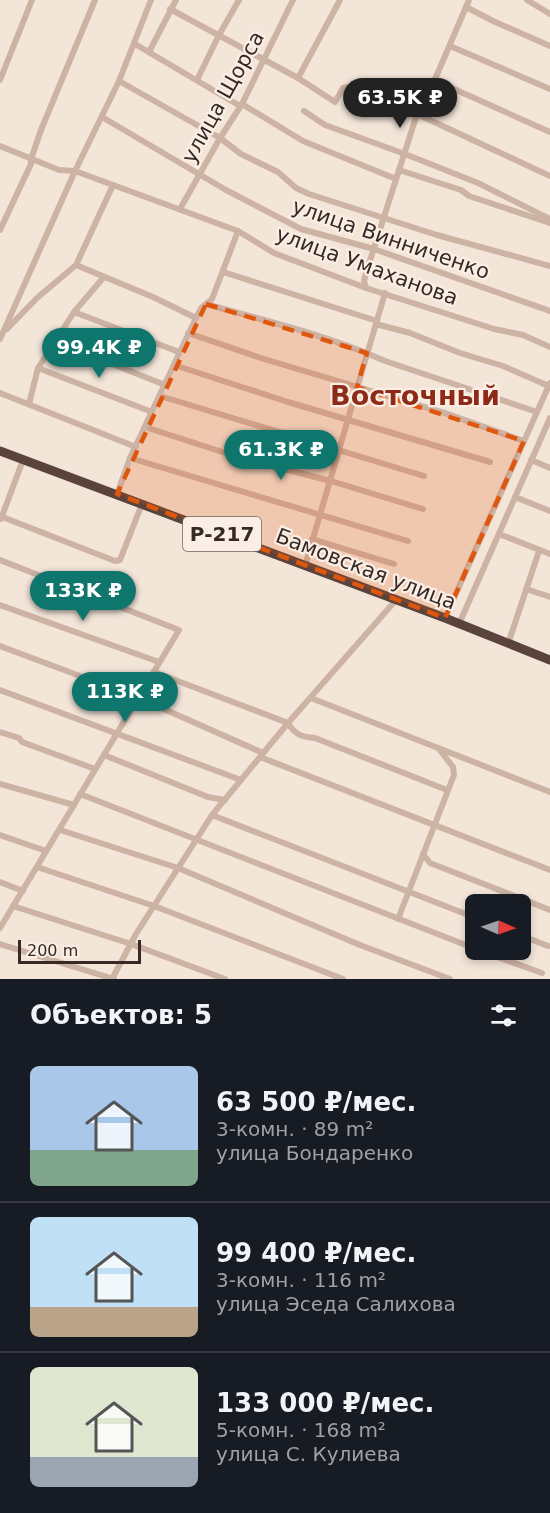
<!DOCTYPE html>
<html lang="ru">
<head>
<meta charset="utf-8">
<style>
  :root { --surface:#171b24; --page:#20242c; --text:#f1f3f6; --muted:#9ea1a6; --line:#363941; --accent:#0f766e }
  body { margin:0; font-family:"DejaVu Sans",sans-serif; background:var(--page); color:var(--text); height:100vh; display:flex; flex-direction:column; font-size:22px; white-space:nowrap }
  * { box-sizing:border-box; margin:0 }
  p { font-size:20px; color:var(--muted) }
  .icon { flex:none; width:33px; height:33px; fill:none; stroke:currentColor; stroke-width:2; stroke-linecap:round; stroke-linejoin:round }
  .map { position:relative; height:979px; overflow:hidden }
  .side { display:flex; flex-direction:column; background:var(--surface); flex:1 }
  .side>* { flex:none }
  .needle { width:39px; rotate:92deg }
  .controls { position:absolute; left:465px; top:894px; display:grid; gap:12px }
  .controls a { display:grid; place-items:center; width:66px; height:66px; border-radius:9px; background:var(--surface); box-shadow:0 3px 9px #0003; font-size:30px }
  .scale { position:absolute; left:18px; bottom:15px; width:123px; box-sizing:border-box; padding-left:6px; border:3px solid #372a26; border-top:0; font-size:16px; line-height:21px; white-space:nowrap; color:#372a26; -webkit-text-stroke:4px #fbefe5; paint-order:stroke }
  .price { position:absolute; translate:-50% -51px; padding:0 14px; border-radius:21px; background:var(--accent); color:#fff; font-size:20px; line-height:39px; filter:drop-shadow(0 2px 3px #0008) }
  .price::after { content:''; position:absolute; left:50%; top:36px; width:18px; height:14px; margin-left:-9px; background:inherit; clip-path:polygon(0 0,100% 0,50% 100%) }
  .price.active { background:#222; color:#fff }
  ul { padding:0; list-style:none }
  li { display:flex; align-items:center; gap:18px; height:150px; padding:0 30px }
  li+li { border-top:2px solid var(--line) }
  li span { display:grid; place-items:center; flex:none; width:168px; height:120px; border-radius:9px; color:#555 }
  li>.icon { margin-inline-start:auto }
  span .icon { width:72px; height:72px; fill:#fffc; stroke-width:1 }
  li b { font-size:26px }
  h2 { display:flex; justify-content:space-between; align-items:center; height:72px; padding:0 30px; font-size:26px }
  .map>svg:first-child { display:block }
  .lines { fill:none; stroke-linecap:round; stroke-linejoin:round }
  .minor { stroke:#cdb3a4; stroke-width:6 }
  .highway { stroke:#59433c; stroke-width:9 }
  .marked { fill:#df570d; fill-opacity:0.2; stroke:#df570d; stroke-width:4.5; stroke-dasharray:12 8; stroke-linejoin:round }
  .labels { text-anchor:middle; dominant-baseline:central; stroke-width:4.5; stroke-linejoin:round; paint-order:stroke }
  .shield { fill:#fbefe5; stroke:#72655f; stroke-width:1.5 }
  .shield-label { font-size:20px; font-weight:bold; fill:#372a26 }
  .street-label { font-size:21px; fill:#372a26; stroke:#fbefe5 }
  .district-label { font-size:27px; font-weight:bold; fill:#8d2b18; stroke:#fbefe5 }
</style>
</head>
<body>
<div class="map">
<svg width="550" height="979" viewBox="0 0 550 979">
  <rect width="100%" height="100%" fill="#f4e5d9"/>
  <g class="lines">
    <g class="minor">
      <path d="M527 0 550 14"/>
      <path d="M466 7 493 21 550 46"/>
      <path d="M170 9 298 78 335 102 343 88 348 87 417 114 550 176"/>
      <path d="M135 44 240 106"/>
      <path d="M450 46 550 89"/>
      <path d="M149 52 176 0"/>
      <path d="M298 78 340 0"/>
      <path d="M0 80 32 0"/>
      <path d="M197 80 219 35 239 0"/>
      <path d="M434 80 550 132"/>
      <path d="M119 81 220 138 241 154 278 172 296 188 309 194 437 235 550 266"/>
      <path d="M242 104 303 141 396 179"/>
      <path d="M304 111 325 125 405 154 478 183 550 219"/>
      <path d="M102 117 226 190 301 229 374 249 550 311"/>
      <path d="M0 146 59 170 75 171 238 231 274 253 366 288 494 329 523 335 550 347"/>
      <path d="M399 170 461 190 469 196 550 223"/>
      <path d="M180 209 220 138 242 104 293 0"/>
      <path d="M0 230 31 164V159L41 130 95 0"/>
      <path d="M76 265 153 297 196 318"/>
      <path d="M223 272 377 321"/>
      <path d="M366 288 364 281 366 273 417 114 430 91 469 0"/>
      <path d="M206 304C266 321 328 335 385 361L537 412"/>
      <path d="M74 312 179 352"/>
      <path d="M376 324 410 333 460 353 503 366 549 386"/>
      <path d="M7 329 37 298 76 265 113 185"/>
      <path d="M188 333 264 359 445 413 524 441"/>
      <path d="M0 339 75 171 119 81 151 0"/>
      <path d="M55 341 165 385"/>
      <path d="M174 365 288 402 490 462"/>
      <path d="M38 368 152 412"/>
      <path d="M0 393 136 447"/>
      <path d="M160 396 424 476"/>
      <path d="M29 404 38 368 74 312 104 277"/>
      <path d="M145 427 241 458 331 481 423 509"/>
      <path d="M130 458 408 541"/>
      <path d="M531 460 550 468"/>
      <path d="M117 494 130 458 196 318 201 308 212 299 238 231"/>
      <path d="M515 497 550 511"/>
      <path d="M0 516 115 561 120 560 142 504"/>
      <path d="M1 519 23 460"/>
      <path d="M499 534 550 554"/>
      <path d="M312 539 394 564"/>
      <path d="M0 560 179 630 0 928"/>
      <path d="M305 566 385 293"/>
      <path d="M526 589 550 597"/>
      <path d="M0 605 159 662"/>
      <path d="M445 618 550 383"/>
      <path d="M459 624 550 418"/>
      <path d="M508 644 538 554"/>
      <path d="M0 646 139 698 263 753"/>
      <path d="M154 672 288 723C295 735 302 737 315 738L447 790"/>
      <path d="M0 690 241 780"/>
      <path d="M311 698 550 792"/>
      <path d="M0 732 19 738 22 742 95 769"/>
      <path d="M104 755 208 797 225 800"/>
      <path d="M260 757 550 870"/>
      <path d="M0 784 74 805"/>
      <path d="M80 794 476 949"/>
      <path d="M212 815 476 918"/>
      <path d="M60 830 178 868 360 945 450 979"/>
      <path d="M0 835 46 851"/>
      <path d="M423 854 430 863 550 910"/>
      <path d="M37 867 154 906 343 979"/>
      <path d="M0 882 23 891"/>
      <path d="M13 906 131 944 225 979"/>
      <path d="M398 919 454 775 453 767 439 749"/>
      <path d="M520 935 548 946"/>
      <path d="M0 944 114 979"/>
      <path d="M478 950 542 973"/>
      <path d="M112 979 136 934 212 815 288 723 396 600"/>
    </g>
    <path class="highway" d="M0 451 445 618 550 660"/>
  </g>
  <path class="marked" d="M206 304 367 353 357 387 524 441 445 618 117 494Z"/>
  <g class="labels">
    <rect class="shield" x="183" y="517" width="78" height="34" rx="4.5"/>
    <g class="shield-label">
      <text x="222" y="534">Р-217</text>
    </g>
    <g class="street-label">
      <text transform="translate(223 97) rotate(-61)">улица Щорса</text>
      <text transform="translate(391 239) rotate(19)">улица Винниченко</text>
      <text transform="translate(367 266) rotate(20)">улица Умаханова</text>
      <text transform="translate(366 569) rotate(21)">Бамовская улица</text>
    </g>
    <g class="district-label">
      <text x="415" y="395">Восточный</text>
    </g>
  </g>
</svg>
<div class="controls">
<a><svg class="needle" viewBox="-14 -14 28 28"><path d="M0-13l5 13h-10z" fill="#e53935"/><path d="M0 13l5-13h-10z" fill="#9ea1a6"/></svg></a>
</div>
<div class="scale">200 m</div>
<b class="price active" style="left:400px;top:129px">63.5K ₽</b>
<b class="price" style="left:99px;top:379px">99.4K ₽</b>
<b class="price" style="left:281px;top:481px">61.3K ₽</b>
<b class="price" style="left:83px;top:622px">133K ₽</b>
<b class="price" style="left:125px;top:723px">113K ₽</b>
</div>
<section class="side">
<h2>Объектов: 5<svg class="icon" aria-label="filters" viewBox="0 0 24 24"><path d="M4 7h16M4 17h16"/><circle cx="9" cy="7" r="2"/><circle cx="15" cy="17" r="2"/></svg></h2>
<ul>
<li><span style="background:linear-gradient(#a9c7e8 70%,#7fa58c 0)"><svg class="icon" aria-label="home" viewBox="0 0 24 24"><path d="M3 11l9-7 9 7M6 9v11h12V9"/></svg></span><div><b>63 500 ₽/мес.</b><p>3-комн. · 89 m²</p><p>улица Бондаренко</p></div></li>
<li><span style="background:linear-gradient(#bfe0f5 75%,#b9a48a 0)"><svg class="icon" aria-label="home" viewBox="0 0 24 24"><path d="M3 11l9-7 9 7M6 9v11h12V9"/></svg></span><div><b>99 400 ₽/мес.</b><p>3-комн. · 116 m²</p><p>улица Эседа Салихова</p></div></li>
<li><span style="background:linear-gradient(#dfe7d0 75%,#9aa5b1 0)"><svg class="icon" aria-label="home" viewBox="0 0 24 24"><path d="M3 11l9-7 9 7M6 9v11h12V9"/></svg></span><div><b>133 000 ₽/мес.</b><p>5-комн. · 168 m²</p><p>улица С. Кулиева</p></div></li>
</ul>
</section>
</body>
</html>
